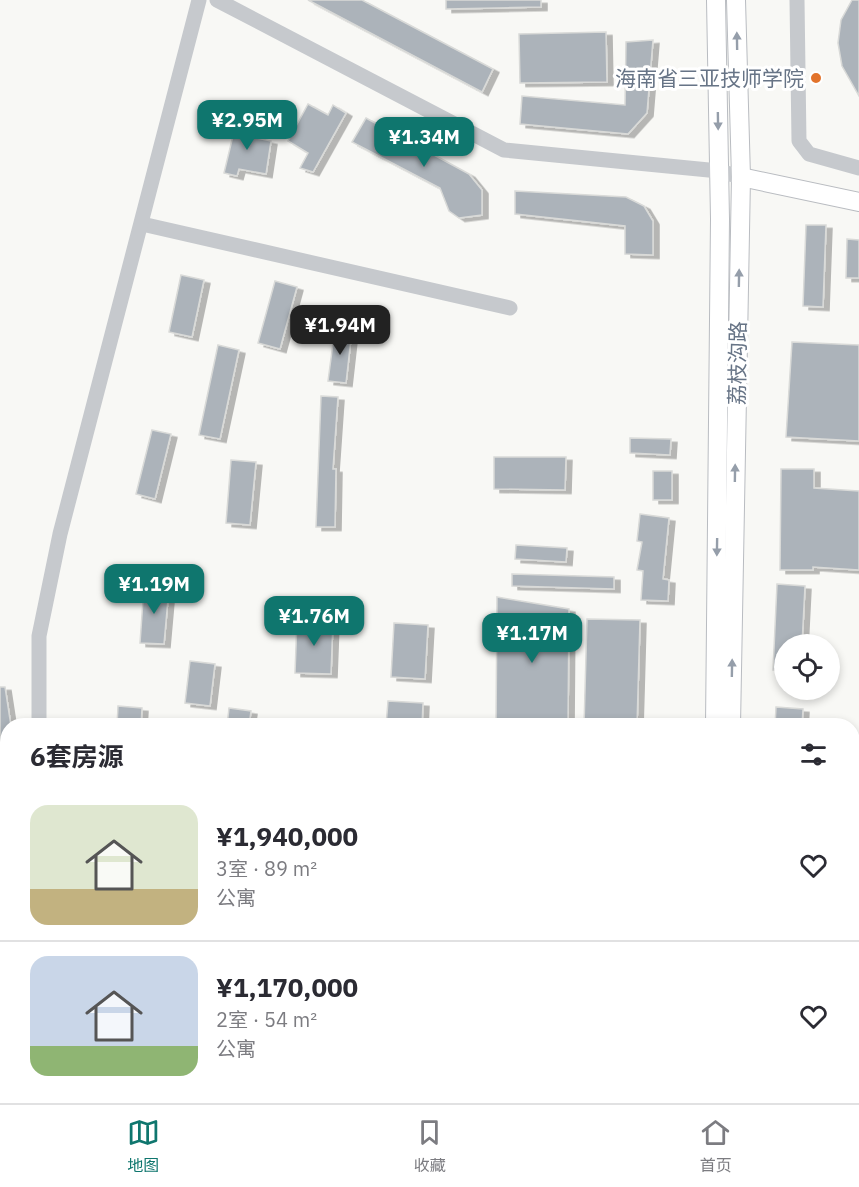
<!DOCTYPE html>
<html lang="zh">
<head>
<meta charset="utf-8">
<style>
  :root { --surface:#fff; --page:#f7f7f7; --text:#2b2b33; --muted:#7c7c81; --line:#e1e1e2; --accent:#0f766e }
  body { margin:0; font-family:"IBM Plex Sans","Noto Sans SC",sans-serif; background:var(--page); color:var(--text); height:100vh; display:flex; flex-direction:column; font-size:22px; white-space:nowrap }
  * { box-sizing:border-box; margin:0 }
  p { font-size:20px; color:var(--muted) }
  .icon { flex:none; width:33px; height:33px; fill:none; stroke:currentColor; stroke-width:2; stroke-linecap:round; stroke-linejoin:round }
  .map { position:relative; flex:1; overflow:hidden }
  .side { position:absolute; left:0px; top:718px; width:860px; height:386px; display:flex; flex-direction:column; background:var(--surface); border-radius:24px 24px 0 0; box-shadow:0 3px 9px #0003 }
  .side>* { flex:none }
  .buttons { position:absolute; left:774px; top:634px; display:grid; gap:12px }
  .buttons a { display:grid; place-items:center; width:66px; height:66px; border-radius:50%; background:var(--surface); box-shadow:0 3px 9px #0003; font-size:30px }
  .price { position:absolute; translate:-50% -51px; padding:0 14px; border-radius:12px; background:var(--accent); color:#fff; font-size:20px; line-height:39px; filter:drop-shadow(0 2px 3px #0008) }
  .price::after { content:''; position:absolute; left:50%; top:36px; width:18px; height:14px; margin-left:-9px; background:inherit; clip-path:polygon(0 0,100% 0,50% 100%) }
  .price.current { background:#222; color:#fff }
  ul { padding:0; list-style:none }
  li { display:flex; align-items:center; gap:18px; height:150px; padding:0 30px }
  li+li { border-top:2px solid var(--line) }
  li span { display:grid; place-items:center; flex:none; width:168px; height:120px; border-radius:18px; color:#555 }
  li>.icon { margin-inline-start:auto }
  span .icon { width:72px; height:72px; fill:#fffc; stroke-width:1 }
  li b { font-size:26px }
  h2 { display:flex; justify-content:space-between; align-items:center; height:72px; padding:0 30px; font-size:26px }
  .tab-bar { display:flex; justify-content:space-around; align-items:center; height:84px; border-top:2px solid var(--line); background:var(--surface); font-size:16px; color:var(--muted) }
  .tab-bar a { display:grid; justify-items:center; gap:3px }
  .tab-bar .current { color:var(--accent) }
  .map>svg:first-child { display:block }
  .building { fill:#acb3ba; stroke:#d9dad8; stroke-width:1.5; filter:url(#shadow) }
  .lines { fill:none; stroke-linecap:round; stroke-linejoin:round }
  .major-casing { stroke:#b9bcc1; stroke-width:20 }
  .minor { stroke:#c6c9cd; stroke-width:15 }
  .major { stroke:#fff; stroke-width:18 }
  .oneway { fill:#959eaa }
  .poi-dot { fill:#e2732b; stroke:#fff; stroke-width:2 }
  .labels { text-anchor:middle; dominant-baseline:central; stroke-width:6; stroke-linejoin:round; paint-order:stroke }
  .poi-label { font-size:21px; fill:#677486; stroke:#fff; text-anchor:end }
  .street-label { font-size:21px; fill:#677486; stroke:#fff }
</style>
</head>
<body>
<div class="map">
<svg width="859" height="1103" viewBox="0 0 859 1103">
  <defs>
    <filter id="shadow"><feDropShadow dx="6" dy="3.5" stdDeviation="0" flood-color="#0004"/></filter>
  </defs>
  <rect width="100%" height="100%" fill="#f8f8f5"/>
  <g class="building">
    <path d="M308 0H362L493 69 482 92Z"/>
    <path d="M446 0H541V7L446 9Z"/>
    <path d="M852 0H859V96L842 66 838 43 841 20Z"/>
    <path d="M606 32 607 82 520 83 519 34Z"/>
    <path d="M653 40 647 113 628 134 520 124 522 96 625 105 626 42Z"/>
    <path d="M308 104 328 115 333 105 346 113 313 172 300 168 308 153 288 141Z"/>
    <path d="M238 115 251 118 247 136 271 141 266 174 239 169 237 176 224 173Z"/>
    <path d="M366 118 469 174 482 190V215L459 218 449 211 440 188 352 142Z"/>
    <path d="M515 191 626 197 644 206 653 221V255L625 254V226L515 214Z"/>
    <path d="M806 225H826L823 307 803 306Z"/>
    <path d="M847 239 859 240V278H846Z"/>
    <path d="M181 275 204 280 192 337 169 332Z"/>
    <path d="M275 281 297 287 280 349 258 343Z"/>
    <path d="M335 328 352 330 346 383 328 381Z"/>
    <path d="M792 342 859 345V441L786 437Z"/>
    <path d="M218 345 239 350 220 439 199 435Z"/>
    <path d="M321 396 338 397 333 469H336L335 527H316Z"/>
    <path d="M152 430 171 434 155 499 136 494Z"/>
    <path d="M630 438 671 439 670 455 630 453Z"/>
    <path d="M494 457H566L565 490 494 489Z"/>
    <path d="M231 460 256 462 250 525 226 523Z"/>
    <path d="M781 469H814V488L859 491V570L813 567V570H780Z"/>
    <rect x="653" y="471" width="19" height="29"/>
    <path d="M640 514 669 518 663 579 669 580 668 601 641 600 643 571 637 570 642 542 637 541Z"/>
    <path d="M516 545 567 548 566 562 515 559Z"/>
    <path d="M512 574 614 577V589L512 586Z"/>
    <path d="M777 584 805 586 802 645H784V670H773Z"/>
    <path d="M144 586 169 588 164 644 140 643Z"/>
    <path d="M497 597 569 609 568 726H496Z"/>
    <path d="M587 619 640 620 637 726H584Z"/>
    <path d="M297 620 333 621 331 674 295 673Z"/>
    <path d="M394 623 428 625 425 679 391 677Z"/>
    <path d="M190 661 215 664 210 706 185 703Z"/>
    <path d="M0 687H5L11 726H8V813L0 816Z"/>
    <path d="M388 701 423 703 422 726H386Z"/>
    <path d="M118 706 142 708 141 726H117Z"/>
    <path d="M776 707 803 709 802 726H775Z"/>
    <path d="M229 708 251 711 249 726H227Z"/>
  </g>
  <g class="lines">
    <defs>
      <g id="major">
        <path d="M741 177 859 202"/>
        <path d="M715 726 720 219 716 0"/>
        <path d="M731 726 741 177 736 0"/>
        <path d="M708 1103 709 1096"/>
        <path d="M724 1103V1096"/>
      </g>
    </defs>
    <use href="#major" class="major-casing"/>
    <g class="minor">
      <path d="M217 0 504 150 719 171 741 177"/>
      <path d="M797 0 799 141 809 154 859 168"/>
      <path d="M142 224 510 308"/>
      <path d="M39 726V636L60 534 199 0"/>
      <path d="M0 861 8 858"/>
      <path d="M133 1103 134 1096"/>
    </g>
    <use href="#major" class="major"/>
  </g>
  <defs><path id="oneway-solid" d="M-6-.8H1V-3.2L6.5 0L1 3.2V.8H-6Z" transform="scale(1.5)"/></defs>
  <g class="oneway">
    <use href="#oneway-solid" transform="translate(737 41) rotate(-91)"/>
    <use href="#oneway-solid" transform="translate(718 121) rotate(89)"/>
    <use href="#oneway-solid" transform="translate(739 278) rotate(-89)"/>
    <use href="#oneway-solid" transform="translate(735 473) rotate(-89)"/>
    <use href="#oneway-solid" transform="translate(717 547) rotate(91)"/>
    <use href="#oneway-solid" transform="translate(732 668) rotate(-89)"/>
  </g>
  <circle class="poi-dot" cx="816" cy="78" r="6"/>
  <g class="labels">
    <g class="poi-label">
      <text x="804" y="78">海南省三亚技师学院</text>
    </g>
    <g class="street-label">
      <text transform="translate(737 363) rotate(-89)">荔枝沟路</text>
    </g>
  </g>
</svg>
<div class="buttons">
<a><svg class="icon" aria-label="locate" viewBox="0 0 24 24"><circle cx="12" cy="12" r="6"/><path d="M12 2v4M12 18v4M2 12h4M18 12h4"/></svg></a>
</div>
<b class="price" style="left:247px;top:151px">¥2.95M</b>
<b class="price" style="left:424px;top:168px">¥1.34M</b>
<b class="price current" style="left:340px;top:356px">¥1.94M</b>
<b class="price" style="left:154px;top:615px">¥1.19M</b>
<b class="price" style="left:314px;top:647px">¥1.76M</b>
<b class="price" style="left:532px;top:664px">¥1.17M</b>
<section class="side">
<h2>6套房源<svg class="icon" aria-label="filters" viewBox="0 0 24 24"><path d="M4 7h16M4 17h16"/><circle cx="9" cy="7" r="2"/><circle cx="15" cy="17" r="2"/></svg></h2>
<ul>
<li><span style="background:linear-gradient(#dfe7d0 70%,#c2b280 0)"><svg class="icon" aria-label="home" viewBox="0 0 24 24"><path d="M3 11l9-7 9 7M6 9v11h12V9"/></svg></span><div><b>¥1,940,000</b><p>3室 · 89 m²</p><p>公寓</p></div><svg class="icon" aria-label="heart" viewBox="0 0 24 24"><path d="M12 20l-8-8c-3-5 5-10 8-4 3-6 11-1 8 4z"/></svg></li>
<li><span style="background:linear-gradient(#c9d6e8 75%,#8fb573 0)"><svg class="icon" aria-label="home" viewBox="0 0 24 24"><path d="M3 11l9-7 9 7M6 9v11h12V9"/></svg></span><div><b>¥1,170,000</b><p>2室 · 54 m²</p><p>公寓</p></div><svg class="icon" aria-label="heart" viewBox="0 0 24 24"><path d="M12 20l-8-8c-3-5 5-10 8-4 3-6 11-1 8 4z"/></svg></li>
</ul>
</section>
</div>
<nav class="tab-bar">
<a class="current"><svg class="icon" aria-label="map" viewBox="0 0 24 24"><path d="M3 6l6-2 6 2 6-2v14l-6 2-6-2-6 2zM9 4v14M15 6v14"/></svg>地图</a>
<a><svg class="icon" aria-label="saved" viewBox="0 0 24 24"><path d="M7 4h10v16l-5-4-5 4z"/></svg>收藏</a>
<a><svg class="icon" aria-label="home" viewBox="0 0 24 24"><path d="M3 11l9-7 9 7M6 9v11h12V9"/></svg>首页</a>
</nav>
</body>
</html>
